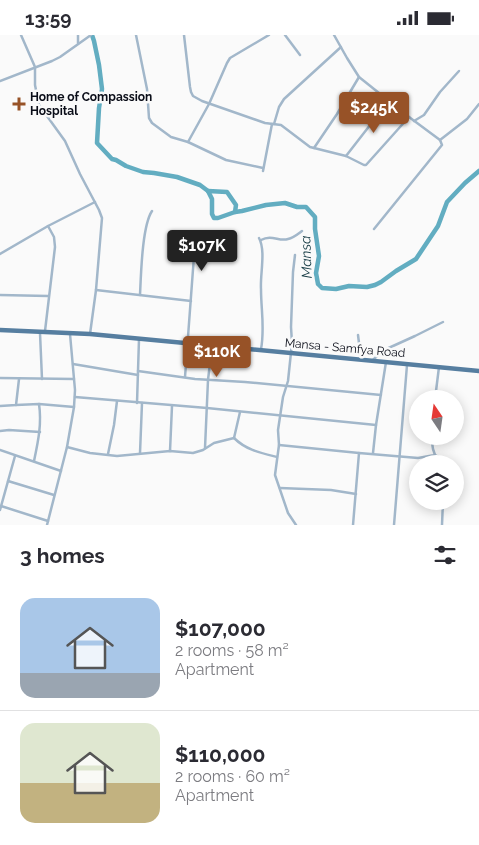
<!DOCTYPE html>
<html lang="en">
<head>
<meta charset="utf-8">
<style>
  :root { --surface:#fff; --page:#f7f7f7; --text:#2b2b33; --muted:#7c7c81; --line:#e1e1e2; --accent:#975227 }
  body { margin:0; font-family:Raleway,sans-serif; background:var(--page); color:var(--text); height:100vh; display:flex; flex-direction:column; font-size:19px; white-space:nowrap }
  * { box-sizing:border-box; margin:0 }
  p { font-size:16px; color:var(--muted) }
  .icon { flex:none; width:28px; height:28px; fill:none; stroke:currentColor; stroke-width:2; stroke-linecap:round; stroke-linejoin:round }
  .map { position:relative; height:490px; overflow:hidden }
  .sheet { display:flex; flex-direction:column; background:var(--surface); flex:1 }
  .sheet>* { flex:none }
  .needle { width:32px; rotate:347deg }
  .tools { position:absolute; left:409px; top:355px; display:grid; gap:10px }
  .tools a { display:grid; place-items:center; width:55px; height:55px; border-radius:50%; background:var(--surface); box-shadow:0 2px 12px #0003; font-size:25px }
  .price { position:absolute; translate:-50% -42px; padding:0 11px; border-radius:5px; background:var(--accent); color:#fff; font-size:16px; line-height:32px; filter:drop-shadow(0 1px 2px #0008) }
  .price::after { content:''; position:absolute; left:50%; top:30px; width:15px; height:11px; margin-left:-8px; background:inherit; clip-path:polygon(0 0,100% 0,50% 100%) }
  .price.active { background:#222; color:#fff }
  ul { padding:0; list-style:none }
  li { display:flex; align-items:center; gap:15px; height:125px; padding:0 20px }
  li+li { border-top:1px solid var(--line) }
  li span { display:grid; place-items:center; flex:none; width:140px; height:100px; border-radius:15px; color:#555 }
  li>.icon { margin-inline-start:auto }
  span .icon { width:60px; height:60px; fill:#fffc; stroke-width:1 }
  li b { font-size:21px }
  h2 { display:flex; justify-content:space-between; align-items:center; height:60px; padding:0 20px; font-size:21px }
  .status { display:flex; justify-content:space-between; align-items:center; height:35px; padding:0 25px; background:var(--surface); direction:ltr }
  .status svg { height:14px; fill:currentColor }
  .map>svg:first-child { display:block }
  .lines { fill:none; stroke-linecap:round; stroke-linejoin:round }
  .river { stroke:#62adc1; stroke-width:4.5 }
  .minor { stroke:#a2b7ca; stroke-width:2.5 }
  .primary { stroke:#567ea0; stroke-width:4.5 }
  .poi-dot { fill:#975227; stroke:#fafafa; stroke-width:2 }
  .labels { text-anchor:middle; dominant-baseline:central; stroke-width:5; stroke-linejoin:round; paint-order:stroke }
  .poi-label { font-size:12px; font-weight:bold; fill:#0a0d18; stroke:#fafafa; text-anchor:start }
  .street-label { font-size:12px; fill:#0a0d18; stroke:#fafafa }
  .water-label { font-size:14px; font-style:italic; fill:#163b44; stroke:#fafafa }
</style>
</head>
<body>
<div class="status"><b>13:59</b><svg viewBox="0 0 49 12"><path d="M0 12V9h3v3zM5 12V6h3v6zM10 12V3h3v9zM15 12V0h3v12zM26 1h20v11H26zM47 4h2v5h-2z"/></svg></div>
<div class="map">
<svg width="479" height="490" viewBox="0 0 479 490">
  <rect width="100%" height="100%" fill="#fafafa"/>
  <g class="lines">
    <g class="river">
      <path d="M92 0 94 6 99 30 102 54 99 73 97 108 112 124 116 125 126 131 143 137 154 138 177 142 200 150 208 156 212 164V179L214 183H218L235 177 242 176 266 170 285 168 297 172H306L315 182V194L319 221 316 238 318 249 322 253 336 254 349 251 367 252 375 250 381 247 396 236 416 224 438 191 447 167 465 148 479 136"/>
      <path d="M208 156 227 157 236 170 235 177"/>
    </g>
    <g class="minor">
      <path d="M21 0 35 32V50L39 70 65 106 80 139 99 175 102 183 96 255 90 299"/>
      <path d="M78 0V8"/>
      <path d="M136 0 147 54 149 83 152 88 171 102 188 107 226 125 263 133"/>
      <path d="M184 0 190 52 191 57 193 61 202 66 265 88 281 90 310 112 346 121 364 130H366L409 82"/>
      <path d="M285 0 300 20"/>
      <path d="M334 0 347 23 359 42 409 82 440 105 442 110 374 194"/>
      <path d="M0 46 52 26 60 22 91 0"/>
      <path d="M414 86 424 80 440 57 459 36"/>
      <path d="M274 89 279 72 284 64 341 12"/>
      <path d="M440 105 467 84 479 69"/>
      <path d="M188 107 209 69 227 28 230 23 269 0"/>
      <path d="M314 113 337 79 359 42"/>
      <path d="M346 121 388 67"/>
      <path d="M263 136 272 89"/>
      <path d="M259 203C266 216 260 239 261 254 261 275 265 294 261 314"/>
      <path d="M261 205C272 199 279 207 288 204 293 203 298 199 302 196"/>
      <path d="M0 219 48 191 95 167"/>
      <path d="M295 220 293 237 291 292 292 308 288 346 283 362 278 395 279 410 275 440 288 478 296 490"/>
      <path d="M96 255 191 266"/>
      <path d="M0 260 48 261"/>
      <path d="M140 260C141 240 142 191 152 176"/>
      <path d="M45 296 55 212 54 202 48 191"/>
      <path d="M40 298 42 344"/>
      <path d="M358 300 361 324"/>
      <path d="M373 325 382 316 415 301 443 287"/>
      <path d="M73 329 138 340"/>
      <path d="M138 336 195 344 245 347 381 360"/>
      <path d="M185 342 194 221 197 202 201 200"/>
      <path d="M0 343 74 344"/>
      <path d="M75 362 207 373 376 390"/>
      <path d="M435 364 439 332"/>
      <path d="M137 368 139 304"/>
      <path d="M16 370 39 369 74 372"/>
      <path d="M0 371 16 370 19 344"/>
      <path d="M0 396 9 395 40 397"/>
      <path d="M234 403C246 415 261 418 277 422"/>
      <path d="M234 403 240 377"/>
      <path d="M279 410 359 418"/>
      <path d="M67 412 90 418 117 421 170 416 193 418 203 415 214 408 234 403"/>
      <path d="M205 413 208 345 212 311"/>
      <path d="M0 415 61 436"/>
      <path d="M170 416 172 371"/>
      <path d="M140 418 142 368"/>
      <path d="M373 418 376 390 386 327"/>
      <path d="M108 419 114 390 117 366"/>
      <path d="M435 420 441 423 444 429"/>
      <path d="M34 426C38 407 42 389 39 369"/>
      <path d="M8 446 54 460"/>
      <path d="M280 453 331 455 356 459"/>
      <path d="M1 471 48 486"/>
      <path d="M0 475 15 421"/>
      <path d="M47 490 67 412 74 372 75 355 70 299"/>
      <path d="M353 490 359 418 418 423 435 420 433 414 431 401"/>
      <path d="M394 490 407 330"/>
      <path d="M442 490 443 466"/>
    </g>
    <path class="primary" d="M0 295 90 299 479 336"/>
  </g>
  <path class="poi-dot" d="M16.5 61.5h5v5h5v5h-5v5h-5v-5h-5v-5h5z"/>
  <g class="labels">
    <g class="poi-label">
      <text x="30" y="62">Home of Compassion<tspan x="30" dy="14">Hospital</tspan></text>
    </g>
    <g class="street-label">
      <text transform="translate(345 313) rotate(5)">Mansa - Samfya Road</text>
    </g>
    <g class="water-label">
      <text transform="translate(306 222) rotate(-92)">Mansa</text>
    </g>
  </g>
</svg>
<div class="tools">
<a><svg class="needle" viewBox="-14 -14 28 28"><path d="M0-13l5 13h-10z" fill="#e53935"/><path d="M0 13l5-13h-10z" fill="#7c7c81"/></svg></a>
<a><svg class="icon" aria-label="layers" viewBox="0 0 24 24"><path d="M12 4l9 5-9 5-9-5zM3 14l9 5 9-5"/></svg></a>
</div>
<b class="price" style="left:374px;top:99px">$245K</b>
<b class="price active" style="left:202px;top:237px">$107K</b>
<b class="price" style="left:217px;top:343px">$110K</b>
</div>
<section class="sheet">
<h2>3 homes<svg class="icon" aria-label="filters" viewBox="0 0 24 24"><path d="M4 7h16M4 17h16"/><circle cx="9" cy="7" r="2"/><circle cx="15" cy="17" r="2"/></svg></h2>
<ul>
<li><span style="background:linear-gradient(#a9c7e8 75%,#9aa5b1 0)"><svg class="icon" aria-label="home" viewBox="0 0 24 24"><path d="M3 11l9-7 9 7M6 9v11h12V9"/></svg></span><div><b>$107,000</b><p>2 rooms · 58 m²</p><p>Apartment</p></div></li>
<li><span style="background:linear-gradient(#dfe7d0 60%,#c2b280 0)"><svg class="icon" aria-label="home" viewBox="0 0 24 24"><path d="M3 11l9-7 9 7M6 9v11h12V9"/></svg></span><div><b>$110,000</b><p>2 rooms · 60 m²</p><p>Apartment</p></div></li>
</ul>
</section>
</body>
</html>
